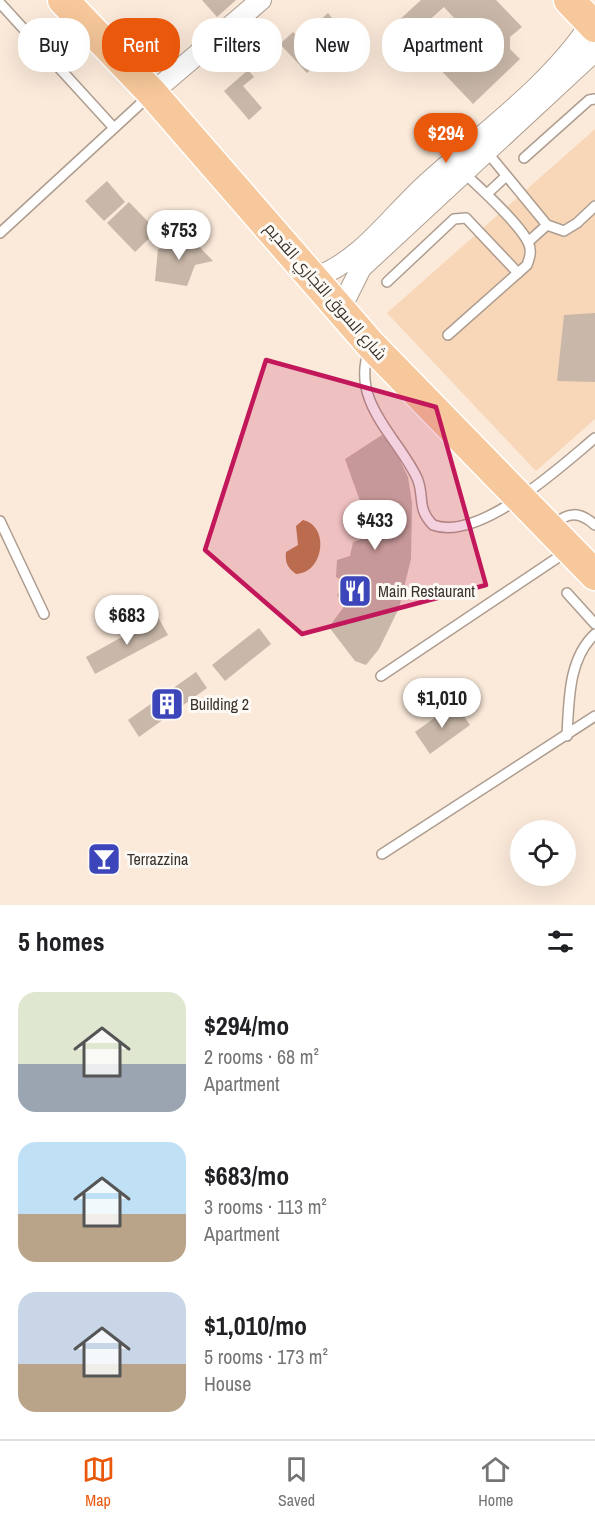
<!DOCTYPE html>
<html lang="en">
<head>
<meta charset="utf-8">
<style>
  :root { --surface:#fff; --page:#f6f6f6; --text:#202124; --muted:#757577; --line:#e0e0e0; --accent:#ea580c }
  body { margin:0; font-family:"Archivo Narrow",Cairo,sans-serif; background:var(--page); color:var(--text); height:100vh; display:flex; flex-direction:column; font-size:22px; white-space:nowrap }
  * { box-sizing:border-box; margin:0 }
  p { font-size:20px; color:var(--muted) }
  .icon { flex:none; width:33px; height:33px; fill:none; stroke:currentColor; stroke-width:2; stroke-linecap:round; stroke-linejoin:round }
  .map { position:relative; height:905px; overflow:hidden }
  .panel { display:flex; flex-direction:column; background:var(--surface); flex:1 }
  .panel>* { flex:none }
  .hud { position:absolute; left:18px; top:18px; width:560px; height:54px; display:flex; gap:12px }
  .fabs { position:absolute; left:510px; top:820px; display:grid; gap:12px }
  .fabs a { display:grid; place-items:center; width:66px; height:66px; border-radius:50%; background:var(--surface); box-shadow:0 6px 24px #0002; font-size:30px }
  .price { position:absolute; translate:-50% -51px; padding:0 14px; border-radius:21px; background:#fff; color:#222; font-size:20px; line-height:39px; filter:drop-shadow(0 2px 3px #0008) }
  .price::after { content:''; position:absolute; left:50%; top:36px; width:18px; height:14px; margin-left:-9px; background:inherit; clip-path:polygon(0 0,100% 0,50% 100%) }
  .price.selected { background:var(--accent); color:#fff }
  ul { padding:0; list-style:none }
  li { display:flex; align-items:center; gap:18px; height:150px; padding:0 18px }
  li span { display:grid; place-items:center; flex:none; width:168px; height:120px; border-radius:18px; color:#555 }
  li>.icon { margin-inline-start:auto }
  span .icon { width:72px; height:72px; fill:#fffc; stroke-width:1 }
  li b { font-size:26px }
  h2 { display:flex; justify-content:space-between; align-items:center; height:72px; padding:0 18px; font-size:26px }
  .tag { padding:0 21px; border-radius:24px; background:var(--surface); box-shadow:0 6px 24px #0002; font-size:21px; line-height:54px }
  .tag.selected { background:var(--accent); color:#fff }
  .tabs { display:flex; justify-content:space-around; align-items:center; height:84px; border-top:2px solid var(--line); background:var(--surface); font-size:16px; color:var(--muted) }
  .tabs a { display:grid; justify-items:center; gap:3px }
  .tabs .selected { color:var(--accent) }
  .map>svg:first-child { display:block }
  .green { fill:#f8d6b8 }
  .water { fill:#ba814c }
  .building { fill:#c9b8a9; fill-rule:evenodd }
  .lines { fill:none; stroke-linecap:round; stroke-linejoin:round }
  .lane-casing { stroke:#ae9d8f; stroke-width:12 }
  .street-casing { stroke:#ae9d8f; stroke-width:22 }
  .primary-casing { stroke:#fff; stroke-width:33 }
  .lane { stroke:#fff; stroke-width:9 }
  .street { stroke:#fff; stroke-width:20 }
  .primary { stroke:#f7c89b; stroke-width:30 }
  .marked { fill:#c2185b; fill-opacity:0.2; stroke:#c2185b; stroke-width:4.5; stroke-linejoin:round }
  .labels { text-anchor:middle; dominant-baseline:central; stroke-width:6; stroke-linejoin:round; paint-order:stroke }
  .street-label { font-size:16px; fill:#3a332d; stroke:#fdfaf6 }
  .poi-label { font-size:16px; fill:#3a332d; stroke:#fdfaf6; text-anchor:start }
</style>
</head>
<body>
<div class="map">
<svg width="595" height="905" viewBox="0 0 595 905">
  <rect width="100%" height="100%" fill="#fbeada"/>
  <path class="green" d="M595 129V419L536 471 387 313Z"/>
  <path class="water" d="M303 520C330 526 324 573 296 574 287 567 285 563 286 552L298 545 296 526Z"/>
  <g class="building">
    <path d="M202 0H236L217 17Z"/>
    <path d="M421 0H496L522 27 510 37V49L520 59 473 104 396 23ZM444 7 475 41 489 28 503 44 489 57 475 43 458 58 426 23Z"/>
    <path d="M328 13 342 30 333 38 318 22Z"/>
    <path d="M293 32 320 61 307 73 280 44Z"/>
    <path d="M248 70 254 77 243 86 262 108 249 120 224 91Z"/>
    <path d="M107 181 125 202 104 221 85 201Z"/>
    <path d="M129 202 157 231 135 252 107 223Z"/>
    <path d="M183 230 213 261 195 265 187 286 155 281 158 249 170 247Z"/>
    <path d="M595 313V382L557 381 564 315Z"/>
    <path d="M382 435 393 446 408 477 412 503 411 559 399 608 379 649 366 665 355 661 329 627 346 604 337 596 343 581 336 577 337 560 350 556 353 542 360 540 356 522 360 501 345 459Z"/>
    <path d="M158 617 168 635 95 674 86 657Z"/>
    <path d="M259 628 271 644 225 681 212 665Z"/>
    <path d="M196 672 207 688 139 737 128 720Z"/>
    <path d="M455 703 470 725 430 754 415 732Z"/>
  </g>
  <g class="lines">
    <defs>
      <g id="lane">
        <path d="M0 3 114 128"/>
        <path d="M487 152 547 225 564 231 577 223 595 206"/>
        <path d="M524 158 589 100 595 99"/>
        <path d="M487 194 505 177"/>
        <path d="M0 233 150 95"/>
        <path d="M528 242 547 225"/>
        <path d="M387 282 454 219 466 218 518 273"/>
        <path d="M448 335 527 265C530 257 532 250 528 242 519 223 480 188 464 173"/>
        <path d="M369 350C350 402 398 437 417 478 425 496 416 508 433 525 480 542 561 466 595 438"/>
        <path d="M0 521 44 614"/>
        <path d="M553 525C568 512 579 511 595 525"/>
        <path d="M567 593 595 624"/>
        <path d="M381 676 566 552"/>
        <path d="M567 736C569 701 568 659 595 634"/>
        <path d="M382 854 595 716"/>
      </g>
      <g id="street">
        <path d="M152 93 261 0"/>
        <path d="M314 278C361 261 389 218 425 185 480 135 550 86 591 23"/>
        <path d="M341 308 361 268 595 51"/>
      </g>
      <g id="primary">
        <path d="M63 0 152 93 371 345 595 575"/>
        <path d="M569 0 595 27"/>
      </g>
    </defs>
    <use href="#lane" class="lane-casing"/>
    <use href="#street" class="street-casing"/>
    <use href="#primary" class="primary-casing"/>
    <use href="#lane" class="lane"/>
    <use href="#street" class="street"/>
    <use href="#primary" class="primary"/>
  </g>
  <path class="marked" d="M266 360 436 407 486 585 302 634 205 550Z"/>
  <defs>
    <symbol id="restaurant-square" viewBox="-11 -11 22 22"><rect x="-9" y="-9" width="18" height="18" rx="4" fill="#3c45b9" stroke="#fdfaf6"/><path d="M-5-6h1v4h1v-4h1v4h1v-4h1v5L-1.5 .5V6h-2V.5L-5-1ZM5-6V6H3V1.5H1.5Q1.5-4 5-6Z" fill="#fff"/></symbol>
    <symbol id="building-square" viewBox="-11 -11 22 22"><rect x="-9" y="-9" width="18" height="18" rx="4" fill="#3c45b9" stroke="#fdfaf6"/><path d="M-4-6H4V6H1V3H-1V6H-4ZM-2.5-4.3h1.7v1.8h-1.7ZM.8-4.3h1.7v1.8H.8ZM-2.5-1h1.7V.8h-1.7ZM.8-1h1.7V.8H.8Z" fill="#fff"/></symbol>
    <symbol id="bar-square" viewBox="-11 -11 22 22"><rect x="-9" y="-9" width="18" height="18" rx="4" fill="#3c45b9" stroke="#fdfaf6"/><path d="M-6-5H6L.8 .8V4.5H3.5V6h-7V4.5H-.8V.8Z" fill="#fff"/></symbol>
  </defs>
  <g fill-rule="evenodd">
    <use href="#restaurant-square" x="336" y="572" width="38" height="38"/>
    <use href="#building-square" x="148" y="685" width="38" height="38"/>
    <use href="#bar-square" x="85" y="840" width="38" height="38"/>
  </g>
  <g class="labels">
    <g class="street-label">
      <text transform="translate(326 291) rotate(49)">شارع السوق التجاري القديم</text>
    </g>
    <g class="poi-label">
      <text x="378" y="591">Main Restaurant</text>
      <text x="190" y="704">Building 2</text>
      <text x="127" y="859">Terrazzina</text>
    </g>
  </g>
</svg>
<div class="fabs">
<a><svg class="icon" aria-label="locate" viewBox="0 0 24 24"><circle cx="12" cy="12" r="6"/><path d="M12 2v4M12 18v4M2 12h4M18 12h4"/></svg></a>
</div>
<b class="price selected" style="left:446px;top:164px">$294</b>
<b class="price" style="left:179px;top:261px">$753</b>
<b class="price" style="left:375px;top:551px">$433</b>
<b class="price" style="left:127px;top:646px">$683</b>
<b class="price" style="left:442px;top:729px">$1,010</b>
<div class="hud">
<a class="tag">Buy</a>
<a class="tag selected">Rent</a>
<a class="tag">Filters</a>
<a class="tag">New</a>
<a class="tag">Apartment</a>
</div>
</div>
<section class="panel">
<h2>5 homes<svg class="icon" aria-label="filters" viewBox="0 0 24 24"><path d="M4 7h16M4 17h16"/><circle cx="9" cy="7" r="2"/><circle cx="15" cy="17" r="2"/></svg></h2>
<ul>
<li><span style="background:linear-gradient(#dfe7d0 60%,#9aa5b1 0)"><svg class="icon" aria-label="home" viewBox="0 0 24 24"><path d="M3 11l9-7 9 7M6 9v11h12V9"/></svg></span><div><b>$294/mo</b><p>2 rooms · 68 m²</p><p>Apartment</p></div></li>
<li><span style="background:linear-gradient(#bfe0f5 60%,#b9a48a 0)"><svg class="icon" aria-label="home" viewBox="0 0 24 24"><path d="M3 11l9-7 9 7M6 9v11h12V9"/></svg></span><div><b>$683/mo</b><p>3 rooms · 113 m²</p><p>Apartment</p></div></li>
<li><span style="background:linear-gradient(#c9d6e8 60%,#b9a48a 0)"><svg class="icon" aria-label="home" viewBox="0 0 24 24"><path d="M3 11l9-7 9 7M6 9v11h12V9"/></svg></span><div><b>$1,010/mo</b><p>5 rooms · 173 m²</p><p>House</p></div></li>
</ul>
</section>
<nav class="tabs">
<a class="selected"><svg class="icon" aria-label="map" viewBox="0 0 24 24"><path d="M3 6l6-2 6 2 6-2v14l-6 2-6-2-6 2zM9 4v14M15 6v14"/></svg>Map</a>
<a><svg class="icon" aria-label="saved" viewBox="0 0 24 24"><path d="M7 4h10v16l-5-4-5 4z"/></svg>Saved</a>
<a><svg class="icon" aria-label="home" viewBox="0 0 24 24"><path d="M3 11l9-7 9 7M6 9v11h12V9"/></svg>Home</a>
</nav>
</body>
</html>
